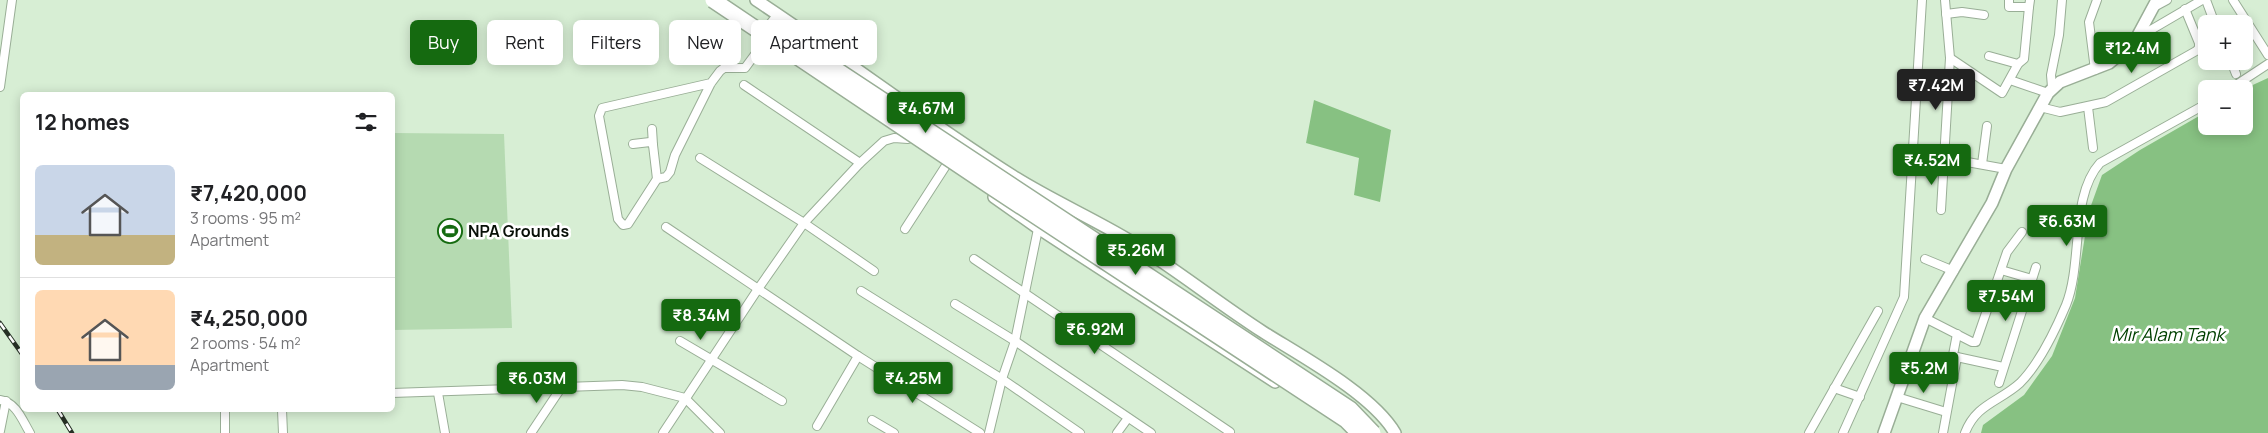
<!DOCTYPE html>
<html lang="en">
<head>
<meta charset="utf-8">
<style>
  :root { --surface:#fff; --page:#f6f6f6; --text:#202124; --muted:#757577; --line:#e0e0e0; --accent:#156a10 }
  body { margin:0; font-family:Manrope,sans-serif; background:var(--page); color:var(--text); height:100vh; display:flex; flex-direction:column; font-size:19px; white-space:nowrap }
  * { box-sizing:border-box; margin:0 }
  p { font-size:16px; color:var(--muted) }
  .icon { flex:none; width:28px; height:28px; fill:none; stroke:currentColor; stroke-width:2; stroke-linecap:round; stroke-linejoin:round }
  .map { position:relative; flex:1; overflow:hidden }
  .drawer { position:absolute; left:20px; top:92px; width:375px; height:320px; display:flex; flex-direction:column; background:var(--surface); border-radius:8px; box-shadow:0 2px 12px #0003 }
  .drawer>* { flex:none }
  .top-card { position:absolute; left:410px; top:20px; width:475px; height:45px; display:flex; gap:10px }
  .buttons { position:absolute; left:2198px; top:15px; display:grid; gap:10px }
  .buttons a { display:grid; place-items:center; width:55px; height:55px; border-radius:8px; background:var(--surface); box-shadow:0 2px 12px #0003; font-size:25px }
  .price { position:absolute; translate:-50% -42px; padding:0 11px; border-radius:5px; background:var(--accent); color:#fff; font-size:16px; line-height:32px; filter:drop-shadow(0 1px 2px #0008) }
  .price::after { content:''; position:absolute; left:50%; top:30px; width:15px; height:11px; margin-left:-8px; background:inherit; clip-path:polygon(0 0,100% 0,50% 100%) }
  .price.active { background:#222; color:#fff }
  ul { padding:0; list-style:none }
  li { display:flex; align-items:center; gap:15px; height:125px; padding:0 15px }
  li+li { border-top:1px solid var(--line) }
  li span { display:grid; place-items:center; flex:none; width:140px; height:100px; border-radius:8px; color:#555 }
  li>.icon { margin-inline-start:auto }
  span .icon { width:60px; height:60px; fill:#fffc; stroke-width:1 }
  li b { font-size:21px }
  h2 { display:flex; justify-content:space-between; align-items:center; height:60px; padding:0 15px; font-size:21px }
  .chip { padding:0 18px; border-radius:8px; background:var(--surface); box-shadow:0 2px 12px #0003; font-size:18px; line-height:45px }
  .chip.active { background:var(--accent); color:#fff }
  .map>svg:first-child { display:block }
  .green { fill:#b5dab1 }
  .water { fill:#87c182 }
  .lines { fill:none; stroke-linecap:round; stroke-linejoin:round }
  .street-casing { stroke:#99ae96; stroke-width:10 }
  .secondary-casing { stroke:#99ae96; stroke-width:14 }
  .street { stroke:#fff; stroke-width:8 }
  .secondary { stroke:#fff; stroke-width:11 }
  .rail-casing { stroke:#263025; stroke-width:4.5 }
  .rail { stroke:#fff; stroke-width:2.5; stroke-dasharray:8; stroke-linecap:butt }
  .highway-bridge-casing { stroke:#99ae96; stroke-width:18; stroke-linecap:butt }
  .highway-bridge { stroke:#fff; stroke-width:15 }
  .labels { text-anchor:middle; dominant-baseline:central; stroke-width:5; stroke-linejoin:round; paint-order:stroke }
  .poi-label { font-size:16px; font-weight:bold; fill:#081008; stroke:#fff; text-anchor:start }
  .water-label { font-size:18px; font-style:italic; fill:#004000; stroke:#fff }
</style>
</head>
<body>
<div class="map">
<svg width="2268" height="433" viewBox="0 0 2268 433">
  <rect width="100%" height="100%" fill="#d7eed4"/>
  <path class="green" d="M393 133 504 134 512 328 393 330Z"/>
  <g class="water">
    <path d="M2268 78V433H1981L1983 425 2024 395 2052 356 2075 298 2089 211 2102 175 2140 150 2206 112V126H2244V89Z"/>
    <path d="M1314 100 1391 130 1380 202 1354 195 1359 158 1306 143Z"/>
  </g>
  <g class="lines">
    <defs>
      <g id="street">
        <path d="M1945 0 1950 58 2002 93 2018 64 2024 59 2029 7"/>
        <path d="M2009 0V7H2029L2030 0"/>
        <path d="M2206 0 2215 24"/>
        <path d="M2233 0 2268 55"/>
        <path d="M2154 7 2167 0"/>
        <path d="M1946 14 1962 12 1984 15"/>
        <path d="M761 35 778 14"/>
        <path d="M2137 38 2202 0"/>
        <path d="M1989 56 2018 64"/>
        <path d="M2231 61 2236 74"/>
        <path d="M2095 70 2089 22 2097 0"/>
        <path d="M2010 80 2048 93"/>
        <path d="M711 83 602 108 599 116 618 219 623 225 628 224 657 179 666 177 670 172 675 155 711 83 720 71 724 68H745L765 41"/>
        <path d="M744 85 860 163"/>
        <path d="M0 87 12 0"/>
        <path d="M2052 87 2051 75 2059 35 2062 0"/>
        <path d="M2230 89 2268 64"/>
        <path d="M2040 107 2060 112 2106 102 2196 51 2199 48V43L2185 9"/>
        <path d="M2088 107 2093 148"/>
        <path d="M652 129 653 145"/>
        <path d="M633 144 650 142 653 145 657 179"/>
        <path d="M700 158 804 223 874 271"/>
        <path d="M1945 158 2006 169"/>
        <path d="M1982 164 1987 126"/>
        <path d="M1912 167 1945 170"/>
        <path d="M1941 210 1950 58"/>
        <path d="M666 227 858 356 817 426"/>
        <path d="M905 229 947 164"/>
        <path d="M974 259 1230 432"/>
        <path d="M1925 259 1954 271"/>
        <path d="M2001 270 2032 279"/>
        <path d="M861 291 1002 379 1080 433"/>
        <path d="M955 304 1015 341 1151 433"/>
        <path d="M1925 318 1972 342H1976L2007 252 2022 232"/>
        <path d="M680 341 782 401"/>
        <path d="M858 356 980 433"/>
        <path d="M1957 357 1953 355 1957 334"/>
        <path d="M1999 383 2036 267"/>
        <path d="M1834 388 1860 397"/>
        <path d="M392 393 622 385 642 387 685 398 720 433"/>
        <path d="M438 393 445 433"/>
        <path d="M1897 397 1946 412"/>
        <path d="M0 400C17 403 22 420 30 433"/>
        <path d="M282 410 283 433"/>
        <path d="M872 420 894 433"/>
        <path d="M0 431 6 401"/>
        <path d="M225 433V410"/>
        <path d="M531 433 561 388"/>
        <path d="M663 433 758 289 804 223 860 163 884 141 894 138 908 139 913 132"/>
        <path d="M989 433 1002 379 1015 341 1039 224"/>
        <path d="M1117 433 1128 418"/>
        <path d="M1809 433 1878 311"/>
        <path d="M1843 433 1904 297 1922 0"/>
        <path d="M1943 433 1957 357 2003 367"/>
        <path d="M1965 433C1976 404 1999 402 2020 383 2040 363 2055 331 2066 305 2083 263 2070 196 2100 163L2206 104"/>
      </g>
      <g id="secondary">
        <path d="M756 0C844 58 927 122 1016 178 1053 201 1094 219 1132 242 1177 270 1218 303 1263 332 1301 356 1372 394 1395 433"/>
        <path d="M994 197 1038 228 1275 382"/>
        <path d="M1884 433 1925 318 1992 203 2006 169 2048 93 2060 82 2109 63 2126 49 2136 39 2157 0"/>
      </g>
    </defs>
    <use href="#street" class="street-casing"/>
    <use href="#secondary" class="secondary-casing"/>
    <use href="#street" class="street"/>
    <use href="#secondary" class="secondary"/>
    <defs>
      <g id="rail">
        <path d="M0 323 22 354"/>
        <path d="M58 410 72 433"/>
      </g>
    </defs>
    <use href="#rail" class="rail-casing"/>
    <use href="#rail" class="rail"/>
    <defs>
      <g id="highway-bridge">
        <path d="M713 0 990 186 1346 420 1359 433"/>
        <path d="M823 61 1350 409 1373 433"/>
      </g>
    </defs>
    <use href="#highway-bridge" class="highway-bridge-casing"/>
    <use href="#highway-bridge" class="highway-bridge"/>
  </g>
  <defs>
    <symbol id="stadium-ring" viewBox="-11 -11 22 22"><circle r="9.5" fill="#fff" stroke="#156a10" stroke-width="1.5"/><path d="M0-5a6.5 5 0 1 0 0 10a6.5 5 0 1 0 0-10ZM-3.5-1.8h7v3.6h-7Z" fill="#156a10"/></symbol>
  </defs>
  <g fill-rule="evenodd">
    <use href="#stadium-ring" x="436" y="217" width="28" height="28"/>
  </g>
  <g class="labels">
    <g class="poi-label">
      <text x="468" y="231">NPA Grounds</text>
    </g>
    <g class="water-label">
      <text x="2168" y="334">Mir Alam Tank</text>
    </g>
  </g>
</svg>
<div class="buttons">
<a>+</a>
<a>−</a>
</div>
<b class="price" style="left:2132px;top:74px">₹12.4M</b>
<b class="price active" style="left:1936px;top:111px">₹7.42M</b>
<b class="price" style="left:926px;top:134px">₹4.67M</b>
<b class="price" style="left:1932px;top:186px">₹4.52M</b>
<b class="price" style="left:2067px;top:247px">₹6.63M</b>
<b class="price" style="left:1136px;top:276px">₹5.26M</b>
<b class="price" style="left:2006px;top:322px">₹7.54M</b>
<b class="price" style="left:701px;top:341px">₹8.34M</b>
<b class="price" style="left:1095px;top:355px">₹6.92M</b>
<b class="price" style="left:1924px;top:394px">₹5.2M</b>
<b class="price" style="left:537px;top:404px">₹6.03M</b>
<b class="price" style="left:913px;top:404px">₹4.25M</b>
<div class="top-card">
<a class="chip active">Buy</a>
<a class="chip">Rent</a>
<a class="chip">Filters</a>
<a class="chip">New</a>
<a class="chip">Apartment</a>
</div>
<section class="drawer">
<h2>12 homes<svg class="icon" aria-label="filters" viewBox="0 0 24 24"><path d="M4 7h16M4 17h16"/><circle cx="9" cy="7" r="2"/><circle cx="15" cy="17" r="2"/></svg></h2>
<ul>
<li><span style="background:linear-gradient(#c9d6e8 70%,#c2b280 0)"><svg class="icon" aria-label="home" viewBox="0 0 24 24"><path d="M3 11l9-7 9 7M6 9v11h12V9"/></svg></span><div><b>₹7,420,000</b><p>3 rooms · 95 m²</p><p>Apartment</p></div></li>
<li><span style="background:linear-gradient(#ffd9b3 75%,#9aa5b1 0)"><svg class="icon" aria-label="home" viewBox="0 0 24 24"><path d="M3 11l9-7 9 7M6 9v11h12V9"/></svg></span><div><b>₹4,250,000</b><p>2 rooms · 54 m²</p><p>Apartment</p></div></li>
</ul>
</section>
</div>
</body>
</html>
